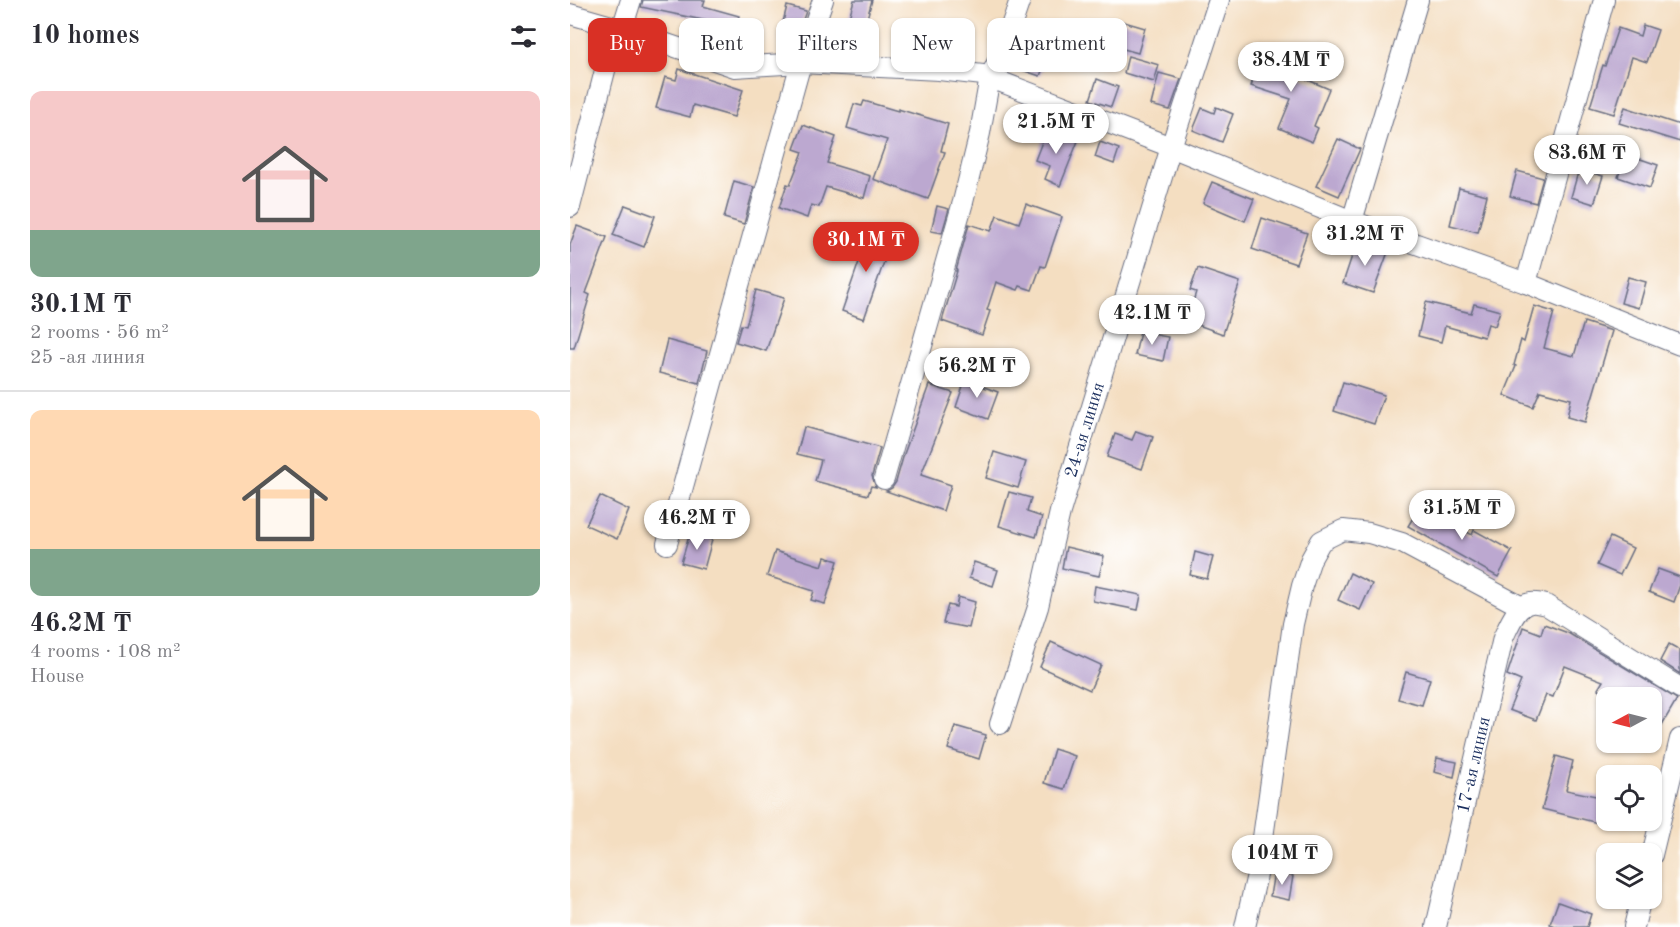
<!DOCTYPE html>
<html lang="en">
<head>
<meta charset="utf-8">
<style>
  :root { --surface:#fff; --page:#f7f7f7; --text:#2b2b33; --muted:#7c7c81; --line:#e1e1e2; --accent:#d93025 }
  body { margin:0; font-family:"Old Standard TT",serif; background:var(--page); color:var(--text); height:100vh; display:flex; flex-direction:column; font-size:22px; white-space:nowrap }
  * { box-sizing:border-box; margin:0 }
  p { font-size:20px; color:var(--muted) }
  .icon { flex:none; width:33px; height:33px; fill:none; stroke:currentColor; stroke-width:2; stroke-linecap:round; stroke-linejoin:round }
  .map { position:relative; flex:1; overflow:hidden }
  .drawer { display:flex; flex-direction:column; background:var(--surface); width:570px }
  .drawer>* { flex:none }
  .top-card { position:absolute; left:18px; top:18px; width:570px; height:54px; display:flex; gap:12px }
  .needle { width:39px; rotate:263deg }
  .controls { position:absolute; left:1026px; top:687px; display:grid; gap:12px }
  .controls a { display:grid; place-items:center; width:66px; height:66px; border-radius:12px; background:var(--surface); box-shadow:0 2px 4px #0004; font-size:30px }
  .price { position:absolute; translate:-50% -51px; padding:0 14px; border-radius:21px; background:#fff; color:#222; font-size:20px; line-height:39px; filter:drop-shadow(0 2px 3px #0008) }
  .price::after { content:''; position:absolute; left:50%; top:36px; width:18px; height:14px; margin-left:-9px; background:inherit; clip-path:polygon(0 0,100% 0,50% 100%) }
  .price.current { background:var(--accent); color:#fff }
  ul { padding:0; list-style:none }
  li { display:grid; align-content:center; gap:12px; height:318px; padding:0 30px }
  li+li { border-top:2px solid var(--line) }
  li span { display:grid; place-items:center; height:186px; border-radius:12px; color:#555 }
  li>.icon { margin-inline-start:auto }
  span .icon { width:108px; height:108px; fill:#fffc; stroke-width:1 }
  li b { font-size:26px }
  h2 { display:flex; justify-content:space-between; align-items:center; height:72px; padding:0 30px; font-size:26px }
  .chip { padding:0 21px; border-radius:12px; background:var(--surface); box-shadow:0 2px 4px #0004; font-size:21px; line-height:54px }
  .chip.current { background:var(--accent); color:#fff }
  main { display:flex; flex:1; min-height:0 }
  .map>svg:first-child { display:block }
  .building { fill:#bca8d0 }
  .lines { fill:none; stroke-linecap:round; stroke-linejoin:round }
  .minor-casing { stroke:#676c81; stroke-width:22 }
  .minor { stroke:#fff; stroke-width:20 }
  .labels { text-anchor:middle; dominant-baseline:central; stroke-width:4.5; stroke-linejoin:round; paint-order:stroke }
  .street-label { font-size:18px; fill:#1b2f5e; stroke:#fff }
</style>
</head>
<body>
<main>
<section class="drawer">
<h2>10 homes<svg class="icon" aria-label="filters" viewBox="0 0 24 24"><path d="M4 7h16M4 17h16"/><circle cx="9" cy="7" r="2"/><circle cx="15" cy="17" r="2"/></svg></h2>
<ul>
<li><span style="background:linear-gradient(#f6c9c9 75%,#7fa58c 0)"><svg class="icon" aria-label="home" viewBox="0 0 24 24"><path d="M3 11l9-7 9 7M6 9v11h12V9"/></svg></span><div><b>30.1M ₸</b><p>2 rooms · 56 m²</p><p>25 -ая линия</p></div></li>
<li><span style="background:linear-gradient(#ffd9b3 75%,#7fa58c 0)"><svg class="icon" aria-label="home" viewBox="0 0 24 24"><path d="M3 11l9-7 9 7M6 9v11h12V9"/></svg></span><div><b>46.2M ₸</b><p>4 rooms · 108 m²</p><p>House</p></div></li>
</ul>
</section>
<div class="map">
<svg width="1110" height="927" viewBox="0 0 1110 927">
  <rect width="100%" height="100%" fill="#fff"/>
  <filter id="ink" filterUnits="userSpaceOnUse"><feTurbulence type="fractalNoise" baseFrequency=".0167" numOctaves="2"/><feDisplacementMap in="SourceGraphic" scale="12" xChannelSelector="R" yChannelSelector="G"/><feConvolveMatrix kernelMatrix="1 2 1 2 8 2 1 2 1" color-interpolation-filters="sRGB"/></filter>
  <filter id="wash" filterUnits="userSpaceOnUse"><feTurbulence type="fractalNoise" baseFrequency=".008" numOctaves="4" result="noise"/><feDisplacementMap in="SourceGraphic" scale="24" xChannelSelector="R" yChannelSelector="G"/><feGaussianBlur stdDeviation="1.35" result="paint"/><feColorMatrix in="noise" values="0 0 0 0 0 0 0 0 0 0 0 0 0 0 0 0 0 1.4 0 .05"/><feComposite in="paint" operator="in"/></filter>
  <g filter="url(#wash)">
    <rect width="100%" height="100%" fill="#f4dec1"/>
    <g id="blocks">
      <g class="building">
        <path d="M73 0H135L133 6 169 16 166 27 71 7Z"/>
        <path d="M284 0H302L295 26 278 21Z"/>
        <path d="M217 6 236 11 225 42 209 38Z"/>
        <path d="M551 21 575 28 568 53 543 46Z"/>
        <path d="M1073 25 1088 30 1077 62 1062 57 1044 114 1020 107 1033 65 1035 66 1048 28 1070 36Z"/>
        <path d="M455 38 487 48 480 68 474 66 470 76 446 68Z"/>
        <path d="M693 48 723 57 719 72 759 89 744 126 748 128 742 142 709 128 721 99 681 86Z"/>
        <path d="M558 56 589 65 584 82 554 73Z"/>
        <path d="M109 69 173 90 164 117 123 105 120 117 86 108 95 77 106 80Z"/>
        <path d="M589 73 611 79 600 110 581 105Z"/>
        <path d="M527 79 548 87 541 107 520 100Z"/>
        <path d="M294 101 328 111V109L378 124 371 151 375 152 358 199 303 179 317 140 277 128 284 104 292 106Z"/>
        <path d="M646 107 663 114 652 142 623 130 632 108 644 113Z"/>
        <path d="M1055 107 1110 125V142L1049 123Z"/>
        <path d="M233 125 266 137 257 163 300 176 294 198 256 187 249 207 241 205 237 218 209 208 217 184 220 185 233 152 224 149Z"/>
        <path d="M477 129 508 141 490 186 475 179 480 166 465 160Z"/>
        <path d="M768 139 790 149 769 196 746 186Z"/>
        <path d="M530 142 549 149 544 164 525 157Z"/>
        <path d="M1056 154 1088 165 1080 188 1048 177Z"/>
        <path d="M1009 169 1033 176 1024 204 1001 197Z"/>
        <path d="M947 171 973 178 966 203 940 196Z"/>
        <path d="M164 181 184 187 174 224 154 218Z"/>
        <path d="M642 182 684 199 675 221 633 203Z"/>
        <path d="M889 188 917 195 908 232 880 225Z"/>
        <path d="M456 204 492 217 475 267 471 266 462 290 450 286 448 290 426 282 417 310 420 311 412 335 372 321 387 271H386L399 224 421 231 427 215 449 223Z"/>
        <path d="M55 205 85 216 74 247 43 235Z"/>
        <path d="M367 206 379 209 372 233 361 231Z"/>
        <path d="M692 218 737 233 726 264 682 249Z"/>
        <path d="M7 226 37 237 16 293 20 295 4 348H0V245Z"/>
        <path d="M290 231 321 242 294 319 272 311 290 259 281 255Z"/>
        <path d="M787 241 818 252 803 293 773 283Z"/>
        <path d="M628 268 670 282 653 334 617 321 626 292 620 290Z"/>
        <path d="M1058 277 1076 282 1069 308 1051 303Z"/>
        <path d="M186 290 214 298 196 351 166 342 171 325 176 326Z"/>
        <path d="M856 302 901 313 904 304 930 311 925 326 918 324 914 337 875 326 871 342 848 336Z"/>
        <path d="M964 306 984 312 974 348 1004 356 1014 322 1042 331 1015 422 997 417 1001 399 970 391 963 407 934 395 946 366 944 365 951 340 954 342Z"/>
        <path d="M570 332 598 337 593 361 565 355Z"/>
        <path d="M97 340 137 351 129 383 89 373Z"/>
        <path d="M395 380 428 392 418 419 386 407Z"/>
        <path d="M773 382 814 395 804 424 764 411Z"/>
        <path d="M359 385 383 393 351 475 381 485 373 511 316 491 322 488 326 482 334 454Z"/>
        <path d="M234 427 310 448 302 476 306 487 301 486 298 495 245 481 251 460 227 454Z"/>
        <path d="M566 431 583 437 572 469 537 457 545 434 562 440Z"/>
        <path d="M424 452 456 462 448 488 416 478Z"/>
        <path d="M439 492 461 498 457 512 472 517 466 537 429 526Z"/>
        <path d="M30 496 59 510 47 539 16 525Z"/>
        <path d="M851 505 902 535 904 530 942 551 928 577 838 526Z"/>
        <path d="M120 533 142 540 134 569 111 563Z"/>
        <path d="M1040 537 1063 548 1050 575 1027 565Z"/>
        <path d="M496 547 534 556 529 576 492 568Z"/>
        <path d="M205 551 252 566 255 557 268 561 255 604 241 600 244 591 197 576Z"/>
        <path d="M625 552 643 557 637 579 620 575Z"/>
        <path d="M404 562 428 570 423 586 399 578Z"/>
        <path d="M1088 569 1110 577V585L1104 602 1079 592Z"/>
        <path d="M780 573 802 584 790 610 768 600Z"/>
        <path d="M525 586 571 595 568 610 523 601Z"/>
        <path d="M388 597 405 602 399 628 373 623 378 605 386 607Z"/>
        <path d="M974 624 998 633 1107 699 1082 742V698H1042L1028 689 1033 681 995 666 983 697 976 695 966 720 939 710 951 681 937 675 953 627 971 634Z"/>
        <path d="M481 642 531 665 520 690 470 667Z"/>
        <path d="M1099 644 1110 650V674L1090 661Z"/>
        <path d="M836 672 860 679 852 705 828 699Z"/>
        <path d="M385 726 416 735 409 759 378 749Z"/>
        <path d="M484 749 505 756 494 789 474 783Z"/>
        <path d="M986 756 1003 761 996 790 1036 798V825L972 809Z"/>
        <path d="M867 758 887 762 884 777 864 772Z"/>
        <path d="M704 872 723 876 719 900 700 896Z"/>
        <path d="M988 902 1021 914 1017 927H988L980 924Z"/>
      </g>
    </g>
  </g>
  <g filter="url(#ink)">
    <use href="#blocks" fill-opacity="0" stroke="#676c81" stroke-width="1.5"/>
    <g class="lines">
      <defs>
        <g id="minor">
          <path d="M0 14 52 29 165 67 231 63 369 70 413 75 601 147 782 221 956 283 1110 345"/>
          <path d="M0 207 39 55 52 29 61 0"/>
          <path d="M782 221 848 0"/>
          <path d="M956 283 1034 0"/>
          <path d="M314 479 393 202 410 133 420 77 432 53 450 0"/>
          <path d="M97 544 231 63 253 0"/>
          <path d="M430 724 468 607 490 512 601 147 649 0"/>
          <path d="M1082 855 1110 739"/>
          <path d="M675 927 689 866 723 624 732 586 741 559 751 541 773 530 799 533 832 543 952 607"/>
          <path d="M866 927 933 638C939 626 946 605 961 603 965 602 972 604 976 605L1110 688"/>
          <path d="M1064 927 1071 898"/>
        </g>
      </defs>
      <use href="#minor" class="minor-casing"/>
      <use href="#minor" class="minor"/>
    </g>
  </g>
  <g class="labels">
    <g class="street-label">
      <text transform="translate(515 430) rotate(-73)">24-ая линия</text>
      <text transform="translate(904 765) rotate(-77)">17-ая линия</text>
    </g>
  </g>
</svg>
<div class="controls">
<a><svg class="needle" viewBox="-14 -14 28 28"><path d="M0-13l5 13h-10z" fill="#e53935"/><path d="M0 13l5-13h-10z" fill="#7c7c81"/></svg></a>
<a><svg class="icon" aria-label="locate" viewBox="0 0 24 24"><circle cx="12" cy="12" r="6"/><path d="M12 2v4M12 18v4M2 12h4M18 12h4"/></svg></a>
<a><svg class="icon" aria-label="layers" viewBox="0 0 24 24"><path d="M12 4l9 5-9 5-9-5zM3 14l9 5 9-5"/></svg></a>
</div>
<b class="price" style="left:721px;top:93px">38.4M ₸</b>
<b class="price" style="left:486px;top:155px">21.5M ₸</b>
<b class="price" style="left:1017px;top:186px">83.6M ₸</b>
<b class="price" style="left:795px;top:267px">31.2M ₸</b>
<b class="price current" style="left:296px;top:273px">30.1M ₸</b>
<b class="price" style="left:582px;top:346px">42.1M ₸</b>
<b class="price" style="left:407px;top:399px">56.2M ₸</b>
<b class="price" style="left:892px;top:541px">31.5M ₸</b>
<b class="price" style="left:127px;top:551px">46.2M ₸</b>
<b class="price" style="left:712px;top:886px">104M ₸</b>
<div class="top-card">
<a class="chip current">Buy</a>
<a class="chip">Rent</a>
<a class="chip">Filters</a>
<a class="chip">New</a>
<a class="chip">Apartment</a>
</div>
</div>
</main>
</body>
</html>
